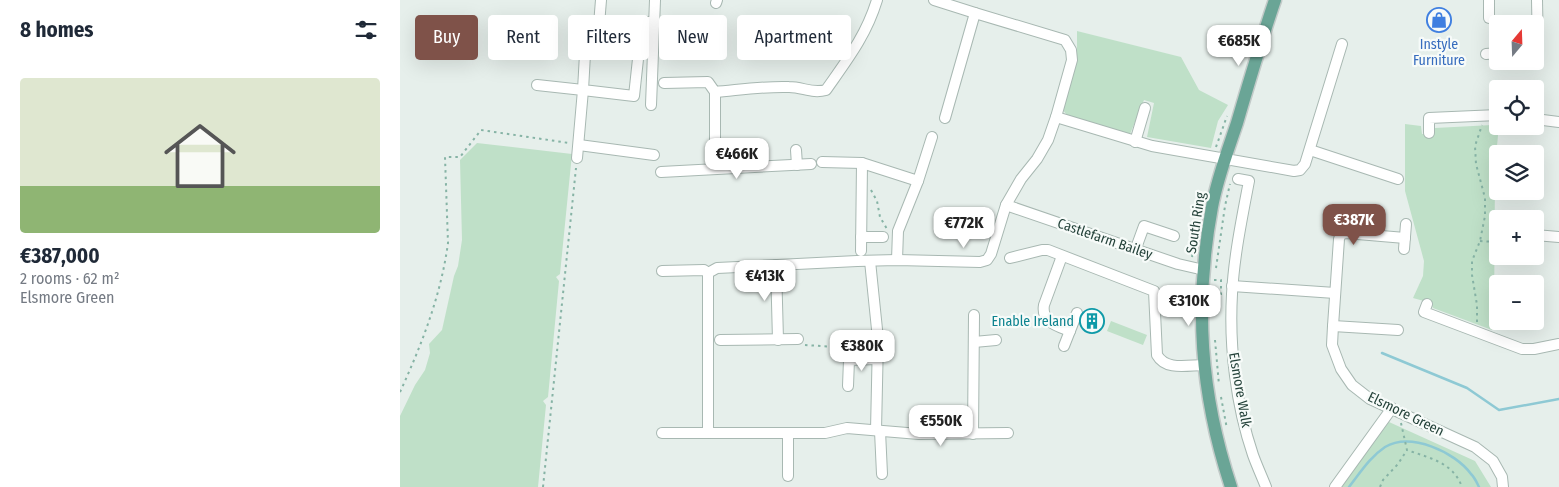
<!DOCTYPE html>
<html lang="en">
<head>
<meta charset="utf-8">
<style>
  :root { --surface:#fff; --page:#f6f6f7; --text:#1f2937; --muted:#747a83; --accent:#7f5249 }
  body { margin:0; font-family:"Fira Sans Condensed",sans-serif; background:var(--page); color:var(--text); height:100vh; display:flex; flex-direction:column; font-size:19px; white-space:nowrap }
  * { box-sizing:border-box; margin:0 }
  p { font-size:16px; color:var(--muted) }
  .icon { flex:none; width:28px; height:28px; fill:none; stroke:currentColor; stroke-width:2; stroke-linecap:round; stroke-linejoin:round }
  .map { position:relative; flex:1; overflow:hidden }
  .details { display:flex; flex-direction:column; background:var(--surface); width:400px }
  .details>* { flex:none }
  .banner { position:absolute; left:15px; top:15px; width:475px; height:45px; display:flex; gap:10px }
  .needle { width:32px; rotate:19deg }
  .controls { position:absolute; left:1089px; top:15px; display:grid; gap:10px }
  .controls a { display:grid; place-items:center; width:55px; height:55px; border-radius:5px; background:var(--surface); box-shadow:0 5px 20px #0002; font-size:25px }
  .price { position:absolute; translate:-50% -42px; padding:0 11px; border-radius:10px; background:#fff; color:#222; font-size:16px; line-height:32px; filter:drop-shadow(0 1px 2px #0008) }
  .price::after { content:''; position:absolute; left:50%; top:30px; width:15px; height:11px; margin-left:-8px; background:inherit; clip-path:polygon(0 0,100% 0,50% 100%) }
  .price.on { background:var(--accent); color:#fff }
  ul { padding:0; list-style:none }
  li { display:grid; align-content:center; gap:10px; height:265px; padding:0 20px }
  li span { display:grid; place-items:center; height:155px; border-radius:5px; color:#555 }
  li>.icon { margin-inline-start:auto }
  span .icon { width:90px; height:90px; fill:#fffc; stroke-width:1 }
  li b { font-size:21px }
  h2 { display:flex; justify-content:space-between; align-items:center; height:60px; padding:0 20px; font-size:21px }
  .pill { padding:0 18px; border-radius:5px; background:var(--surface); box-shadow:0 5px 20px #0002; font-size:18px; line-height:45px }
  .pill.on { background:var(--accent); color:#fff }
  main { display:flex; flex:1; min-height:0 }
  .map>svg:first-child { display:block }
  .green { fill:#bfe0c8 }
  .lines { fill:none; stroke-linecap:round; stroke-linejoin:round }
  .stream { stroke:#8ec9d4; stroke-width:2.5 }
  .minor-casing { stroke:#a8b8b2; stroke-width:12 }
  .major-casing { stroke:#c2cac8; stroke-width:15 }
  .path { stroke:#86b3a5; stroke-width:2; stroke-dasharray:2.5 4; stroke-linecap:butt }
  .minor { stroke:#fff; stroke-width:10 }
  .major { stroke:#6aa596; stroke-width:12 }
  .labels { text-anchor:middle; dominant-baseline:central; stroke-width:4.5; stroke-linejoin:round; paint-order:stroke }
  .shop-label { font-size:14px; fill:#366cbe; stroke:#f7fbf9 }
  .street-label { font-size:14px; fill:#24423a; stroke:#f7fbf9 }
  .culture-label { font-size:14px; fill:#0d838f; stroke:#f7fbf9; text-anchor:end }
</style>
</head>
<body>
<main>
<section class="details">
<h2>8 homes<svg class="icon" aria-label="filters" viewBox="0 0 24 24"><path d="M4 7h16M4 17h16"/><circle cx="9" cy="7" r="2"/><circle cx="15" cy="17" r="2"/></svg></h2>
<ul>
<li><span style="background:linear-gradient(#dfe7d0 70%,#8fb573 0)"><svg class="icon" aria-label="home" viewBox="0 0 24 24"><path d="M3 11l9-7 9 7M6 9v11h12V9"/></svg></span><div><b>€387,000</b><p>2 rooms · 62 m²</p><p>Elsmore Green</p></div></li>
</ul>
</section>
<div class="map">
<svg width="1159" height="487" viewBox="0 0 1159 487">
  <rect width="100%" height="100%" fill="#e6efeb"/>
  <g class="green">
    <path d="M677 31 781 57 799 90 828 105 818 121 811 148 747 137 754 103 744 100 730 134 667 115 662 109 677 56Z"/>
    <path d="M1005 124 1021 126 1022 134 1033 133 1035 128 1092 125 1091 133 1098 135 1095 170 1094 323 1092 330 1033 308 1031 303 1013 298 1023 276 1024 261 1005 191Z"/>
    <path d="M77 143 172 154 160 274 156 277 159 281 148 397 143 401 146 405 138 487H0V416L15 385 25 370 30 353 29 344 42 330 54 276 58 266 62 240 60 160Z"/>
    <path d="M711 321 747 335 743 345 707 331Z"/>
    <path d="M989 422 1075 461 1091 487H935L950 473Z"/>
  </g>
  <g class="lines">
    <g class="stream">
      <path d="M982 353 1067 388 1099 410 1159 399"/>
      <path d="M949 487C960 473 970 457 985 447 1011 432 1055 452 1071 474 1075 478 1077 483 1079 487"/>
    </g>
    <defs>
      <g id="minor">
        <path d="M534 0 575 13"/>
        <path d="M316 3 317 0"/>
        <path d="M1089 18V0"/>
        <path d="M198 37 201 0"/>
        <path d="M240 42 186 36 183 90 234 96 242 22H255"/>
        <path d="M1135 52H1138L1137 0"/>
        <path d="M1086 54 1098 53"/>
        <path d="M264 83 308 82 315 92C339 90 364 86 389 87 403 87 412 94 426 90 447 60 466 36 477 0"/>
        <path d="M137 85 183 90 177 158"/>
        <path d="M315 92V169"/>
        <path d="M251 105 255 0"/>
        <path d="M545 118 575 13 665 40 671 50 672 60 656 117 752 146 894 171 900 170 905 164 942 44"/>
        <path d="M1135 119 1159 122"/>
        <path d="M1029 133V118L1098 115"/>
        <path d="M735 142 745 108"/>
        <path d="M179 145 254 155"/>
        <path d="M396 150 397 165"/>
        <path d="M910 150 998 179"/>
        <path d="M422 162 462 163 518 181"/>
        <path d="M261 172 411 164"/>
        <path d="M838 179 849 181C842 218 834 256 832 294 829 347 836 405 853 455 857 466 862 477 866 487"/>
        <path d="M606 205 778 264 804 270"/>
        <path d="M1135 235 1159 237"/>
        <path d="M461 237H483"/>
        <path d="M1005 238 946 233 941 234 939 239 933 326 932 345 941 369 952 385 970 399 1075 447 1093 461 1102 477 1103 487"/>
        <path d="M736 248 744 226 774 236"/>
        <path d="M1004 249 1006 224"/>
        <path d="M461 251 462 163"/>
        <path d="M662 256 644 305C641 322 657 326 670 331"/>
        <path d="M610 258 642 250H648L754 291 757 355C766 371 788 365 804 365"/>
        <path d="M497 260 498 231 518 181 532 137"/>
        <path d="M470 261 478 339 476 430"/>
        <path d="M376 265 378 340"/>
        <path d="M262 271 304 270 308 273 317 268 457 261 497 260 580 262 587 260 591 254 606 205 621 179 637 159 648 140 656 117"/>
        <path d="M308 273V433H425L447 428 519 434 608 433"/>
        <path d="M832 286 935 293"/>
        <path d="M1027 304 1024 312 1122 349H1134L1159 344"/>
        <path d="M933 326 998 330"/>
        <path d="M320 340 398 339"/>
        <path d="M574 342 596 340"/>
        <path d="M664 346 677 313"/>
        <path d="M448 386 449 360 477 359"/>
        <path d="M480 431 482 474"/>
        <path d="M262 433H308"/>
        <path d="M388 434V476"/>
        <path d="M573 434 574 315"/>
        <path d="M935 487 992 408"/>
      </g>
      <path id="major" d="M831 487C800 393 794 304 812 207 817 179 828 150 837 123 849 82 861 41 875 0"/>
    </defs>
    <use href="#minor" class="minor-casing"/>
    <use href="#major" class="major-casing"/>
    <g class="path">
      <path d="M816 147 827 116"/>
      <path d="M471 190 477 201 480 217 487 229"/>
      <path d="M1080 241 1097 242 1098 235"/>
      <path d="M792 257 795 242"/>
      <path d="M816 268 825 206 830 184"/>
      <path d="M814 280H821V294H822"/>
      <path d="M1077 322V305L1072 275V261L1080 241 1085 216V198L1076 164 1075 146 1082 125"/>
      <path d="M815 340 819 385"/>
      <path d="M405 345 435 347 442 354"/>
      <path d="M0 392C22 344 41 295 48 243L45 157H60L81 130 169 143"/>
      <path d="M821 397 827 429"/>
      <path d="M1001 423 1007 450C1029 458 1053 462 1062 487"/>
      <path d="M143 487 176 168"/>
      <path d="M980 487 983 480 998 464 1007 450"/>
    </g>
    <use href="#minor" class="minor"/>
    <use href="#major" class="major"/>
  </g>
  <defs>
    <symbol id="shop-ring" viewBox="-11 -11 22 22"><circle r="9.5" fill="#f7fbf9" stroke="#3f7fe0" stroke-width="1.5"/><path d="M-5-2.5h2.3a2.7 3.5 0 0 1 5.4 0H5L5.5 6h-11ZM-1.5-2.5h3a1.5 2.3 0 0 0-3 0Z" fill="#3f7fe0"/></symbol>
    <symbol id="building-ring" viewBox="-11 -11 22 22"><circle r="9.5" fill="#f7fbf9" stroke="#0f9aa8" stroke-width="1.5"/><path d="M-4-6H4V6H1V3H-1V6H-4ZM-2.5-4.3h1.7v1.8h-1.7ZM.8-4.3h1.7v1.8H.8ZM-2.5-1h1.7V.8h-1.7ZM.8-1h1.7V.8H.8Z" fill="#0f9aa8"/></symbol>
  </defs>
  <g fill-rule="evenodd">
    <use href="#shop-ring" x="1025" y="6" width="28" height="28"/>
    <use href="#building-ring" x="678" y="307" width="28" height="28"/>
  </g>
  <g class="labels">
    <g class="shop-label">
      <text x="1039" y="44">Instyle<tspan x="1039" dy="16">Furniture</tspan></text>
    </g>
    <g class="street-label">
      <text transform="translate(796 223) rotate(-81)">South Ring</text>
      <text transform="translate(705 239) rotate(19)">Castlefarm Bailey</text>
      <text transform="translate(840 390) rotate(80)">Elsmore Walk</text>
      <text transform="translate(1006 414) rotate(26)">Elsmore Green</text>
    </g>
    <g class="culture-label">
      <text x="674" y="321">Enable Ireland</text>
    </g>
  </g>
</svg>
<div class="controls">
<a><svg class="needle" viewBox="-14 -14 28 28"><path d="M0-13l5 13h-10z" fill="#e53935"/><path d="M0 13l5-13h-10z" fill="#747a83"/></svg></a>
<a><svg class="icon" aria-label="locate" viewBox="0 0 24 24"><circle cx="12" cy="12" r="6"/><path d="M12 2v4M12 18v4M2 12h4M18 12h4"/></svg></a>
<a><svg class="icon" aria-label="layers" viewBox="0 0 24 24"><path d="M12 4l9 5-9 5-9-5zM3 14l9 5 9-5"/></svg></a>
<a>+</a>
<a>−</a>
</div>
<b class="price" style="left:839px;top:67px">€685K</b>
<b class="price" style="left:337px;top:180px">€466K</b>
<b class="price on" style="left:954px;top:246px">€387K</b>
<b class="price" style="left:564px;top:249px">€772K</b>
<b class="price" style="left:365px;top:302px">€413K</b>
<b class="price" style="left:789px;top:327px">€310K</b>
<b class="price" style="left:462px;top:372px">€380K</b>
<b class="price" style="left:541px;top:447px">€550K</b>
<div class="banner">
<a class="pill on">Buy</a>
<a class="pill">Rent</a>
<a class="pill">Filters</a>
<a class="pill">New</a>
<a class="pill">Apartment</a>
</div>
</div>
</main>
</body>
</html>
